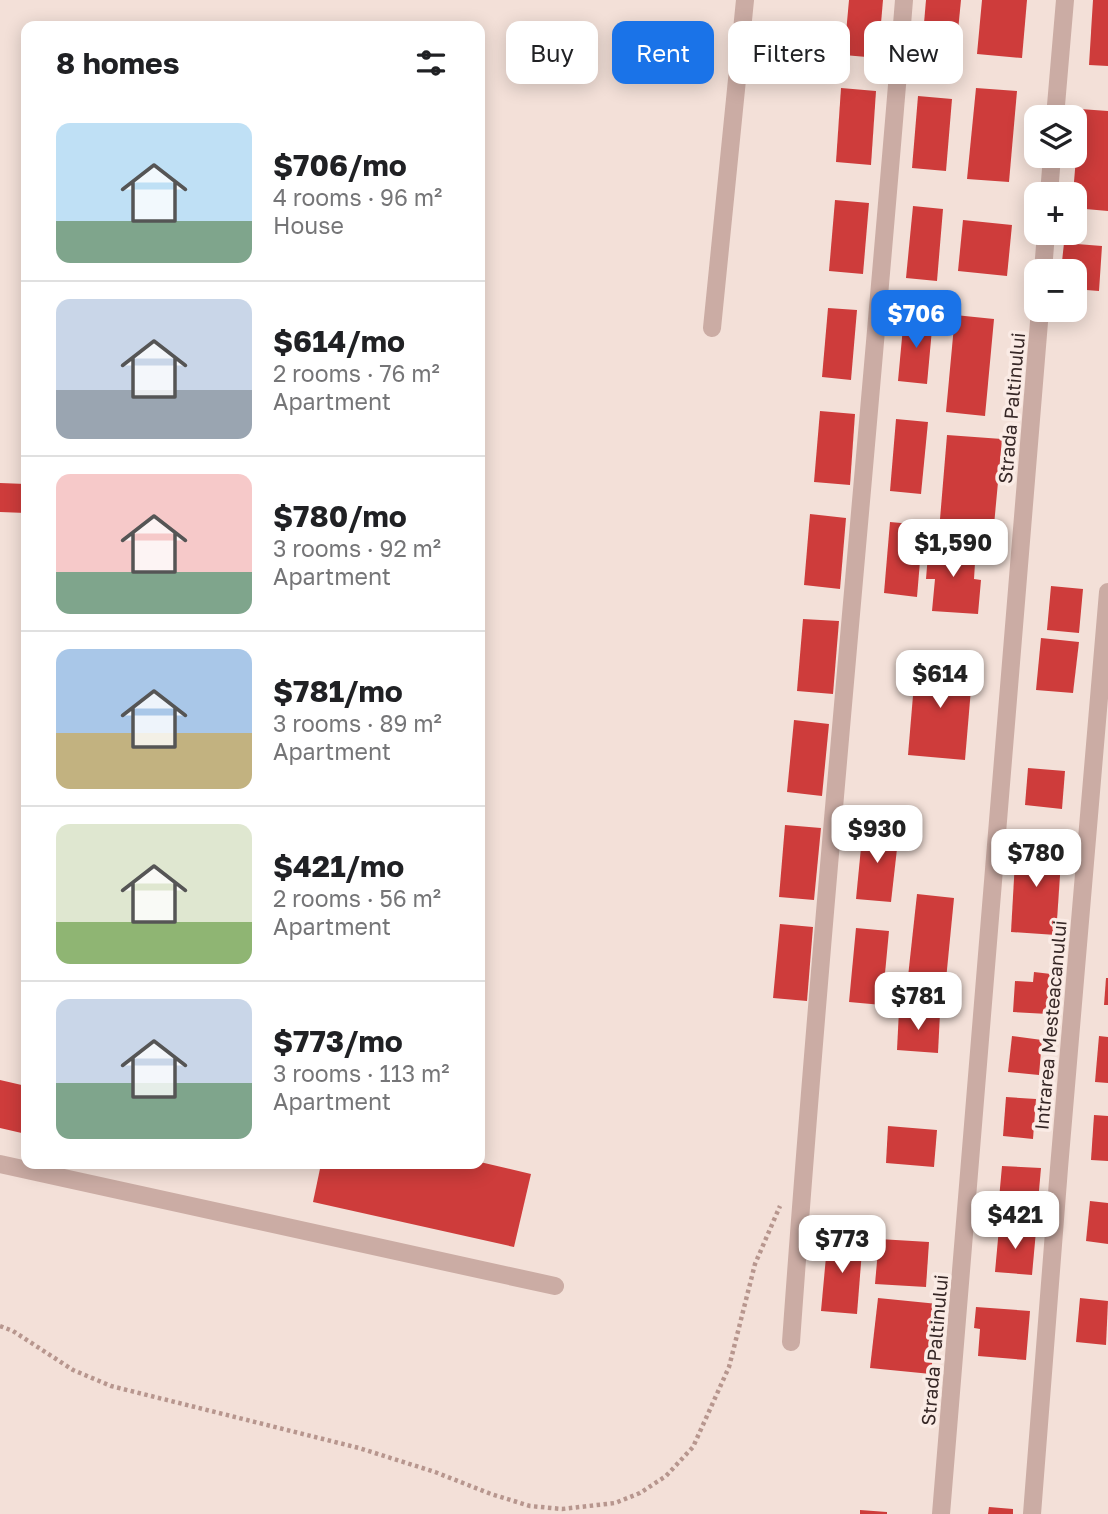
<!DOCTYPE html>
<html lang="en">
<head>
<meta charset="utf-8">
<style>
  :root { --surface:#fff; --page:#f2f2f2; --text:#202124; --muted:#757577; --line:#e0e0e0; --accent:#1a73e8 }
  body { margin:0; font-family:"Golos Text",sans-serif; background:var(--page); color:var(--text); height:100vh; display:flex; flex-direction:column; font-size:26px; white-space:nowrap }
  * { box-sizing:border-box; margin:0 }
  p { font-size:23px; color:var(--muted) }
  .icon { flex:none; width:38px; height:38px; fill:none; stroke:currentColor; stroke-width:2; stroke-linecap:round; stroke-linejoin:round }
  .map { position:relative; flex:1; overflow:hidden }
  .details { position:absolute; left:21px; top:21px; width:464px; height:1148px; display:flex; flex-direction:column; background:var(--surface); border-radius:14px; box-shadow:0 4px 18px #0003 }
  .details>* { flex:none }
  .banner { position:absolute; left:506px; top:21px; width:497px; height:63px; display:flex; gap:14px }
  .fabs { position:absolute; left:1024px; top:105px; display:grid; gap:14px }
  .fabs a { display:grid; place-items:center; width:63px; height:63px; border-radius:14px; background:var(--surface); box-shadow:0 4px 18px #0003; font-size:35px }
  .price { position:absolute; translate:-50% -60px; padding:0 16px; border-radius:14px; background:#fff; color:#222; font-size:23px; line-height:46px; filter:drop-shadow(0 2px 4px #0008) }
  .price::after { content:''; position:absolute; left:50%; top:42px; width:21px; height:16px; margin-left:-10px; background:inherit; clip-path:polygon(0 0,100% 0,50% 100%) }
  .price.active { background:var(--accent); color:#fff }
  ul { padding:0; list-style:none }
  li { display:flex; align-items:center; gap:21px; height:175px; padding:0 35px }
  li+li { border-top:2px solid var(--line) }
  li span { display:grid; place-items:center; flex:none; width:196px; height:140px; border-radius:14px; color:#555 }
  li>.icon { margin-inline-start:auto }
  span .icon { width:84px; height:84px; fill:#fffc; stroke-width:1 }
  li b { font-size:30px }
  h2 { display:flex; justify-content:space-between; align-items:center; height:84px; padding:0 35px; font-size:30px }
  .chip { padding:0 24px; border-radius:14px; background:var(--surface); box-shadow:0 4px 18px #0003; font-size:24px; line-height:63px }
  .chip.active { background:var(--accent); color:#fff }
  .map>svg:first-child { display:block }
  .building { fill:#ce3c3b }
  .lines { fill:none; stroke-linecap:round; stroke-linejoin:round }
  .path { stroke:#b7968e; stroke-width:4.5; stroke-dasharray:3.5 3.5; stroke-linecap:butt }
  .street { stroke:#cbaca4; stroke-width:18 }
  .labels { text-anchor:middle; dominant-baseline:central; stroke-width:7; stroke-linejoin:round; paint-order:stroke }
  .street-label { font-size:19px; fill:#362726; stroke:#faebe5 }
</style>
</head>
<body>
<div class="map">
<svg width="1108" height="1514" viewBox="0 0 1108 1514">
  <rect width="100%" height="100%" fill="#f3e0d8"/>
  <g class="building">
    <path d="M849 0H883L878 58 844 55Z"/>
    <path d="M926 0H961L955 61 921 58Z"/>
    <path d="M982 0H1027L1022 58 977 54Z"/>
    <path d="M1093 0H1108V66L1089 65Z"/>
    <path d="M841 88 876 91 871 165 836 162Z"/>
    <path d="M976 88 1017 91 1009 182 967 179Z"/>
    <path d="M918 96 952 99 946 171 912 168Z"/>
    <path d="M1080 109 1108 111V211L1074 208 1073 194Z"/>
    <path d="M835 200 869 203 863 274 829 271Z"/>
    <path d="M913 206 943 209 937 281 906 278Z"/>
    <path d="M963 220 1012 225 1007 276 958 271Z"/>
    <path d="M1064 243 1102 246 1099 291 1074 289V271H1061Z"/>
    <path d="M828 308 857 310 851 380 822 377Z"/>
    <path d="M955 315 994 319 985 416 946 412Z"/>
    <path d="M904 316 933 318 927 384 898 381Z"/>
    <path d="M820 411 855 414 850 485 814 482Z"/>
    <path d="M896 419 928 422 921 494 890 491Z"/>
    <path d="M947 435 1002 439 993 536 939 531Z"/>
    <path d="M0 483 26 484V513L0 512Z"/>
    <path d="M810 514 846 518 840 589 804 585Z"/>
    <path d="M890 522 923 525 917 597 884 593Z"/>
    <path d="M929 542 965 545 964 562 975 563 974 579 981 580 978 614 932 611 935 579H926Z"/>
    <path d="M1051 586 1083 589 1079 633 1047 630Z"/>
    <path d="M803 619 839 621 833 694 797 691Z"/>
    <path d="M1041 638 1079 642 1073 693 1036 690Z"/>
    <path d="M916 660 973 665 965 760 908 755Z"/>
    <path d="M794 720 829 724 822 796 787 792Z"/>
    <path d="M1028 768 1065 771 1062 809 1025 805Z"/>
    <path d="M785 825 821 828 814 900 779 897Z"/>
    <path d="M863 827 899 831 891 902 856 899Z"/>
    <path d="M1016 843 1062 846 1056 935 1011 932Z"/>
    <path d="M917 894 954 898 945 990 907 986Z"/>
    <path d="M780 924 813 927 807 1001 773 998Z"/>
    <path d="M856 928 889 931 882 1005 849 1002Z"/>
    <path d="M1034 972 1051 974 1048 1014 1013 1012 1015 981 1033 982Z"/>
    <path d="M1106 978H1108V1005H1104Z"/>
    <path d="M899 1010 940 1013 938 1053 897 1050Z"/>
    <path d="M1012 1036 1042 1040 1039 1075 1008 1072Z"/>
    <path d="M1099 1036 1108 1037V1083L1095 1082Z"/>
    <path d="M0 1080 26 1086V1134L0 1128Z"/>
    <path d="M1006 1097 1036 1099 1033 1139 1003 1136Z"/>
    <path d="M1094 1115 1108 1116V1161L1091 1160Z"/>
    <path d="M888 1126 937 1130 934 1167 886 1163Z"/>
    <path d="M480 1162 531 1174 514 1247 313 1202 321 1164Z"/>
    <path d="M1002 1166 1041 1168 1037 1213 998 1210Z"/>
    <path d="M1090 1201 1108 1203V1244L1086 1241Z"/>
    <path d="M999 1228 1036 1231 1032 1275 995 1272Z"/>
    <path d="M828 1235 863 1238 857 1314 821 1311Z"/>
    <path d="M879 1239 929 1242 926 1287 875 1284Z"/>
    <path d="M878 1298 938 1304 931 1374 870 1368Z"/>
    <path d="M1080 1298 1108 1301 1106 1345 1076 1342Z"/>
    <path d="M976 1307 1030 1311 1026 1360 978 1356 980 1329 974 1328Z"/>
    <path d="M989 1507 1013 1509V1514H988Z"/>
    <path d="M860 1510 887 1512V1514H860Z"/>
  </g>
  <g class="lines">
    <path class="path" d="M0 1326 13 1331 73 1370 111 1386 359 1448 435 1472 491 1494 530 1506 562 1509 615 1503 640 1493 666 1476 693 1447 729 1367 755 1264 780 1206"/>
    <g class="street">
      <path d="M1055 117 1065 0"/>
      <path d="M1049 194 1052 156"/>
      <path d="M1043 271 1046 233"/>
      <path d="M712 328 745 0"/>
      <path d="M0 1164 555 1286"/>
      <path d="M791 1342C823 894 868 447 904 0"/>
      <path d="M941 1514 1040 310"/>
      <path d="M1032 1514 1059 1168 1108 592"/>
    </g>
  </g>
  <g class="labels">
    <g class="street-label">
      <text transform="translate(1011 408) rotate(-85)">Strada Paltinului</text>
      <text transform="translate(1050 1025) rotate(-85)">Intrarea Mesteacanului</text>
      <text transform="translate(934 1350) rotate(-85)">Strada Paltinului</text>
    </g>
  </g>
</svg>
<div class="fabs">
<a><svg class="icon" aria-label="layers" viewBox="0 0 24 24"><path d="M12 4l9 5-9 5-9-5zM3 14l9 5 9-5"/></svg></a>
<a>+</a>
<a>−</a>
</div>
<b class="price active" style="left:916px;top:350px">$706</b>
<b class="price" style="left:953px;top:579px">$1,590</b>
<b class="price" style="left:940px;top:710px">$614</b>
<b class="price" style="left:877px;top:865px">$930</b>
<b class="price" style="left:1036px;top:889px">$780</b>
<b class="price" style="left:918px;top:1032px">$781</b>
<b class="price" style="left:1015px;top:1251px">$421</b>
<b class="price" style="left:842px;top:1275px">$773</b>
<div class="banner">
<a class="chip">Buy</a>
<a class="chip active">Rent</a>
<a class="chip">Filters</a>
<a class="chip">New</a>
</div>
<section class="details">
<h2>8 homes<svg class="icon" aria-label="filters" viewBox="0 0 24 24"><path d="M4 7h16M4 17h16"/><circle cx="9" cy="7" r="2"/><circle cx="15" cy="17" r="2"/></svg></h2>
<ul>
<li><span style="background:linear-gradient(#bfe0f5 70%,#7fa58c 0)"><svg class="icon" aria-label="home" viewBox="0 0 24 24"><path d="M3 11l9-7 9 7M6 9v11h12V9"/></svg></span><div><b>$706/mo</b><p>4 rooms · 96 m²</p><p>House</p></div></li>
<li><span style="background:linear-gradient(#c9d6e8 65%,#9aa5b1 0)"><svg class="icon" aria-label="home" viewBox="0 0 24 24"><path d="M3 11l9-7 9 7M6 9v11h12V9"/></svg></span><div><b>$614/mo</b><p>2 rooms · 76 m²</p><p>Apartment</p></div></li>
<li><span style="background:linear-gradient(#f6c9c9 70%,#7fa58c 0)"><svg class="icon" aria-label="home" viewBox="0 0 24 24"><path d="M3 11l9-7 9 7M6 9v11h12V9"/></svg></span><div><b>$780/mo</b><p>3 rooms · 92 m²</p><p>Apartment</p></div></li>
<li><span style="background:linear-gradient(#a9c7e8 60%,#c2b280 0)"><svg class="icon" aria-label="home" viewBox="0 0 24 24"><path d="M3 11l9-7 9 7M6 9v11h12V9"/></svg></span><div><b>$781/mo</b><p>3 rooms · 89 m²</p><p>Apartment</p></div></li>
<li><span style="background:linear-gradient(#dfe7d0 70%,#8fb573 0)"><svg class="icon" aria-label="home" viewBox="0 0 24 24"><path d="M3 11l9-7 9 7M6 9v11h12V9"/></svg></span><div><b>$421/mo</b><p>2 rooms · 56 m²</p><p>Apartment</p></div></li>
<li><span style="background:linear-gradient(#c9d6e8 60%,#7fa58c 0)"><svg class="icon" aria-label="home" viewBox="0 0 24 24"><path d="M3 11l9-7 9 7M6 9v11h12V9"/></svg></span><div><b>$773/mo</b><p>3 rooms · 113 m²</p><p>Apartment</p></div></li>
</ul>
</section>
</div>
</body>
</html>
